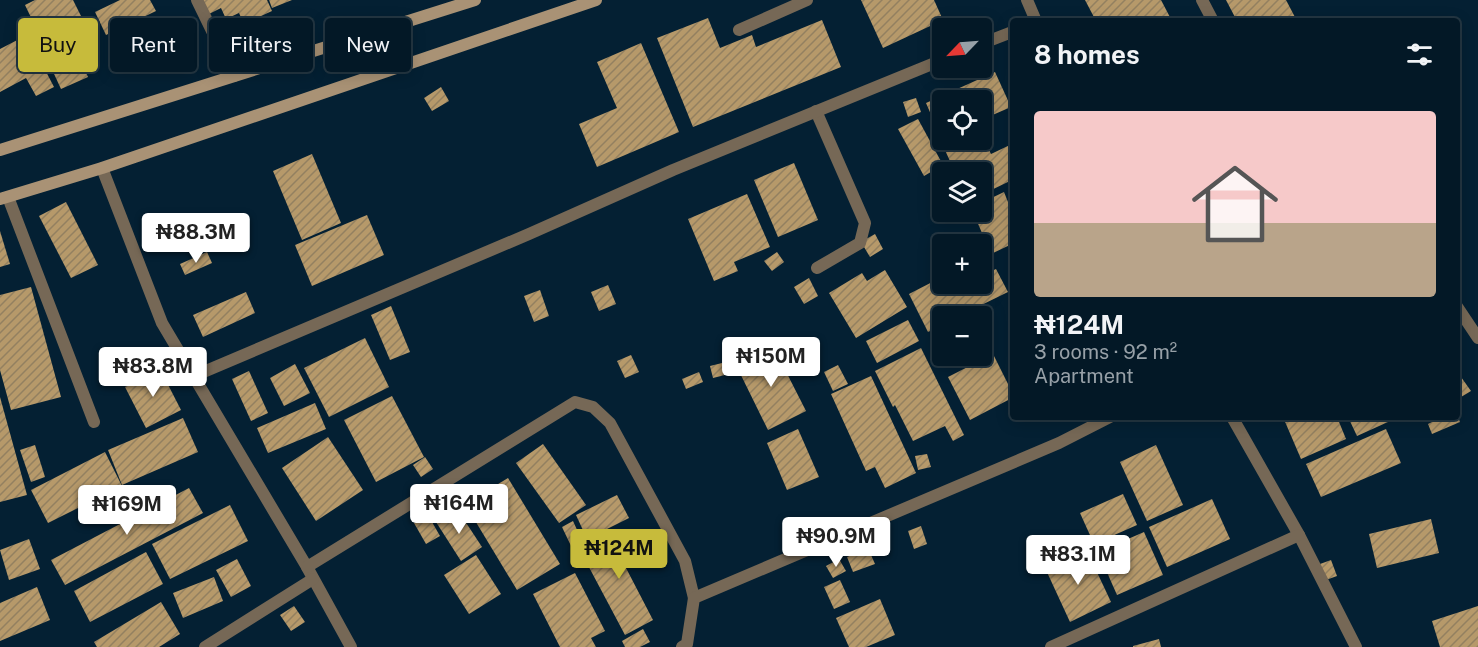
<!DOCTYPE html>
<html lang="en">
<head>
<meta charset="utf-8">
<style>
  :root { --surface:#031826; --page:#0d212e; --text:#f1f3f6; --muted:#97a0a7; --line:#243743; --accent:#c7bb3b }
  body { margin:0; font-family:"Public Sans",sans-serif; background:var(--page); color:var(--text); height:100vh; display:flex; flex-direction:column; font-size:22px; white-space:nowrap }
  * { box-sizing:border-box; margin:0 }
  p { font-size:20px; color:var(--muted) }
  .icon { flex:none; width:33px; height:33px; fill:none; stroke:currentColor; stroke-width:2; stroke-linecap:round; stroke-linejoin:round }
  .map { position:relative; flex:1; overflow:hidden }
  .sheet { position:absolute; left:1010px; top:18px; width:450px; height:402px; display:flex; flex-direction:column; background:var(--surface); border-radius:6px; box-shadow:0 3px 15px #0003,0 0 0 2px var(--line) }
  .sheet>* { flex:none }
  .banner { position:absolute; left:18px; top:18px; width:570px; height:54px; display:flex; gap:12px }
  .needle { width:39px; rotate:245deg }
  .buttons { position:absolute; left:932px; top:18px; display:grid; gap:12px }
  .buttons a { display:grid; place-items:center; width:60px; height:60px; border-radius:6px; background:var(--surface); box-shadow:0 3px 15px #0003,0 0 0 2px var(--line); font-size:30px }
  .price { position:absolute; translate:-50% -51px; padding:0 14px; border-radius:6px; background:#fff; color:#222; font-size:20px; line-height:39px; filter:drop-shadow(0 2px 3px #0008) }
  .price::after { content:''; position:absolute; left:50%; top:36px; width:18px; height:14px; margin-left:-9px; background:inherit; clip-path:polygon(0 0,100% 0,50% 100%) }
  .price.current { background:var(--accent); color:#111 }
  ul { padding:0; list-style:none }
  li { display:grid; align-content:center; gap:12px; height:318px; padding:0 24px }
  li+li { border-top:2px solid var(--line) }
  li span { display:grid; place-items:center; height:186px; border-radius:6px; color:#555 }
  li>.icon { margin-inline-start:auto }
  span .icon { width:108px; height:108px; fill:#fffc; stroke-width:1 }
  li b { font-size:26px }
  h2 { display:flex; justify-content:space-between; align-items:center; height:72px; padding:0 24px; font-size:26px }
  .pill { padding:0 21px; border-radius:6px; background:var(--surface); box-shadow:0 3px 15px #0003,0 0 0 2px var(--line); font-size:21px; line-height:54px }
  .pill.current { background:var(--accent); color:#111 }
  .map>svg:first-child { display:block }
  .building { fill:url(#building-hatch) }
  .lines { fill:none; stroke-linecap:round; stroke-linejoin:round }
  .service { stroke:#766856; stroke-width:12 }
  .minor { stroke:#766856; stroke-width:12 }
  .secondary { stroke:#a99275; stroke-width:12 }
</style>
</head>
<body>
<div class="map">
<svg width="1478" height="647" viewBox="0 0 1478 647">
  <defs>
    <pattern id="building-hatch" width="6" height="6" patternUnits="userSpaceOnUse" patternTransform="scale(1.5)"><rect width="6" height="6" fill="#b6996a"/><path d="M-1 1l2-2M0 6l6-6M5 7l2-2" fill="none" stroke="#938060"/></pattern>
  </defs>
  <rect width="100%" height="100%" fill="#042033"/>
  <g class="building">
    <path d="M35 0H73L88 30 47 51 25 5Z"/>
    <path d="M120 0H150L156 11 106 35 95 12Z"/>
    <path d="M200 0H267L272 11 244 24 239 13 226 19 221 8 207 15Z"/>
    <path d="M269 0H292L272 8Z"/>
    <path d="M861 0H934L943 20 883 48Z"/>
    <path d="M1085 0H1161L1172 21H1096Z"/>
    <path d="M1226 0H1286L1297 21H1237Z"/>
    <path d="M708 18 720 48 752 35 756 47 822 20 841 67 693 127 657 38Z"/>
    <path d="M27 35 54 87 36 96 26 78 0 92V49Z"/>
    <path d="M641 43 679 132 597 167 579 124 617 108 597 62Z"/>
    <path d="M135 50 142 63 127 71 120 59Z"/>
    <path d="M76 51 88 77 61 89 49 63Z"/>
    <path d="M995 72 1011 107 981 120V100H942V140L926 103Z"/>
    <path d="M441 87 449 101 432 111 424 98Z"/>
    <path d="M916 98 921 112 908 117 903 102Z"/>
    <path d="M918 119 943 165 924 176 898 129Z"/>
    <path d="M981 133 991 154 1012 144V180L981 195V172H955L944 148 963 140H981Z"/>
    <path d="M312 154 341 223 302 240 273 171Z"/>
    <path d="M794 163 818 220 778 237 754 180Z"/>
    <path d="M1004 192 1012 212V244L991 254 973 212H981V203Z"/>
    <path d="M747 194 770 247 734 262 738 271 714 281 688 219Z"/>
    <path d="M66 202 98 265 71 278 39 216Z"/>
    <path d="M367 215 384 255 312 286 295 245Z"/>
    <path d="M0 231 10 264 0 267Z"/>
    <path d="M875 234 883 249 870 257 861 242Z"/>
    <path d="M207 252 212 263 185 275 180 264Z"/>
    <path d="M777 252 784 262 772 271 764 261Z"/>
    <path d="M996 269 1008 292 959 316H942V325L928 332 909 294 942 277V284H946L950 292 966 284H981V276Z"/>
    <path d="M885 270 907 307 856 338 829 293 862 273 867 281Z"/>
    <path d="M809 278 818 296 804 304 794 287Z"/>
    <path d="M608 285 616 304 599 311 591 292Z"/>
    <path d="M31 287 61 397 11 410 0 370V295Z"/>
    <path d="M540 290 549 316 534 322 524 296Z"/>
    <path d="M246 292 255 313 203 337 193 315Z"/>
    <path d="M391 306 410 352 390 360 371 315Z"/>
    <path d="M908 320 919 341 877 363 866 341Z"/>
    <path d="M981 326 988 342 981 345Z"/>
    <path d="M365 338 389 387 329 417 304 368Z"/>
    <path d="M773 346 806 411 768 430 736 365Z"/>
    <path d="M921 348 964 435 953 441 945 426 913 441 895 405 893 407 875 371Z"/>
    <path d="M993 354 1012 392V398L970 420 948 377Z"/>
    <path d="M631 355 639 372 625 378 617 361Z"/>
    <path d="M730 361 733 373 713 378 710 366Z"/>
    <path d="M295 364 310 393 284 406 270 378Z"/>
    <path d="M838 365 848 384 833 391 824 372Z"/>
    <path d="M160 369 181 410 146 428 125 387Z"/>
    <path d="M1456 370 1471 391 1456 400Z"/>
    <path d="M249 371 268 413 251 421 232 379Z"/>
    <path d="M699 372 703 382 686 389 682 379Z"/>
    <path d="M871 376 916 473 885 488 875 467 866 471 831 394Z"/>
    <path d="M392 396 424 457 376 482 344 420Z"/>
    <path d="M0 397 27 495 0 502Z"/>
    <path d="M315 403 326 429 268 453 257 428Z"/>
    <path d="M1283 417H1337L1346 439 1301 459Z"/>
    <path d="M1348 417H1399L1357 436Z"/>
    <path d="M1442 417H1458L1460 422 1432 434 1428 424Z"/>
    <path d="M183 418 198 452 122 485 108 450Z"/>
    <path d="M798 429 819 477 787 490 767 443Z"/>
    <path d="M1386 429 1401 463 1321 497 1306 464Z"/>
    <path d="M328 437 363 490 316 521 282 468Z"/>
    <path d="M543 444 586 505 559 523 516 463Z"/>
    <path d="M35 445 45 477 31 482 20 450Z"/>
    <path d="M1156 445 1183 505 1147 521 1120 462Z"/>
    <path d="M105 452 122 486 48 523 31 490Z"/>
    <path d="M927 454 931 467 918 470 915 456Z"/>
    <path d="M425 457 433 469 421 477 413 465Z"/>
    <path d="M508 478 560 564 517 590 465 504Z"/>
    <path d="M189 488 203 513 65 585 51 560Z"/>
    <path d="M1123 494 1137 525 1094 544 1080 513Z"/>
    <path d="M617 495 629 518 587 539 576 515Z"/>
    <path d="M1212 499 1230 539 1167 567 1149 527Z"/>
    <path d="M230 505 248 541 170 579 152 544Z"/>
    <path d="M457 509 482 547 461 561 436 522Z"/>
    <path d="M428 515 440 536 426 544 414 523Z"/>
    <path d="M1431 519 1439 553 1377 568 1369 534Z"/>
    <path d="M573 521 583 543 572 548 562 527Z"/>
    <path d="M921 526 927 544 914 549 908 531Z"/>
    <path d="M629 529 644 559 626 568 653 620 625 635 582 554Z"/>
    <path d="M1144 532 1163 575 1117 595 1098 552Z"/>
    <path d="M29 539 40 569 9 580 0 550Z"/>
    <path d="M868 548 875 564 853 572 847 557Z"/>
    <path d="M1087 551 1111 602 1070 622 1046 570Z"/>
    <path d="M146 552 163 584 90 622 74 591Z"/>
    <path d="M476 555 501 594 469 614 444 575Z"/>
    <path d="M237 559 251 586 231 597 216 570Z"/>
    <path d="M839 559 846 571 833 578 826 566Z"/>
    <path d="M1331 560 1337 576 1326 580 1320 564Z"/>
    <path d="M575 573 605 631 591 638 596 647H560L533 594Z"/>
    <path d="M214 577 223 601 183 618 173 593Z"/>
    <path d="M840 580 850 602 834 609 824 587Z"/>
    <path d="M37 587 50 620 0 641V603Z"/>
    <path d="M880 599 895 635 866 647H849L836 618Z"/>
    <path d="M161 602 180 634 159 647H97L94 642Z"/>
    <path d="M294 606 305 622 291 631 280 615Z"/>
    <path d="M1478 606V647H1440L1432 621Z"/>
    <path d="M643 629 650 642 640 647H625L622 641Z"/>
    <path d="M1159 639 1161 647H1133V646Z"/>
  </g>
  <g class="lines">
    <g class="service">
      <path d="M1202 0 1213 21"/>
      <path d="M739 30 807 0"/>
      <path d="M816 111 865 223 860 243 817 268"/>
      <path d="M8 197 94 422"/>
      <path d="M1456 305 1478 338"/>
    </g>
    <g class="minor">
      <path d="M197 0 234 76"/>
      <path d="M1027 0 1036 21"/>
      <path d="M981 44 1012 32"/>
      <path d="M102 168 162 323 307 567 351 647"/>
      <path d="M194 376 529 234 673 170 942 60"/>
      <path d="M1232 417 1299 535 1356 647"/>
      <path d="M307 567 575 402 593 407 610 423 685 561 694 598"/>
      <path d="M205 647 313 579"/>
      <path d="M682 647 687 644 694 598 1059 443 1110 417"/>
      <path d="M1051 647 1299 535"/>
    </g>
    <g class="secondary">
      <path d="M0 150 475 0"/>
      <path d="M0 199 102 168 596 0"/>
    </g>
  </g>
</svg>
<div class="buttons">
<a><svg class="needle" viewBox="-14 -14 28 28"><path d="M0-13l5 13h-10z" fill="#e53935"/><path d="M0 13l5-13h-10z" fill="#97a0a7"/></svg></a>
<a><svg class="icon" aria-label="locate" viewBox="0 0 24 24"><circle cx="12" cy="12" r="6"/><path d="M12 2v4M12 18v4M2 12h4M18 12h4"/></svg></a>
<a><svg class="icon" aria-label="layers" viewBox="0 0 24 24"><path d="M12 4l9 5-9 5-9-5zM3 14l9 5 9-5"/></svg></a>
<a>+</a>
<a>−</a>
</div>
<b class="price" style="left:196px;top:264px">₦88.3M</b>
<b class="price" style="left:771px;top:388px">₦150M</b>
<b class="price" style="left:153px;top:398px">₦83.8M</b>
<b class="price" style="left:459px;top:535px">₦164M</b>
<b class="price" style="left:127px;top:536px">₦169M</b>
<b class="price" style="left:836px;top:568px">₦90.9M</b>
<b class="price current" style="left:619px;top:580px">₦124M</b>
<b class="price" style="left:1078px;top:586px">₦83.1M</b>
<div class="banner">
<a class="pill current">Buy</a>
<a class="pill">Rent</a>
<a class="pill">Filters</a>
<a class="pill">New</a>
</div>
<section class="sheet">
<h2>8 homes<svg class="icon" aria-label="filters" viewBox="0 0 24 24"><path d="M4 7h16M4 17h16"/><circle cx="9" cy="7" r="2"/><circle cx="15" cy="17" r="2"/></svg></h2>
<ul>
<li><span style="background:linear-gradient(#f6c9c9 60%,#b9a48a 0)"><svg class="icon" aria-label="home" viewBox="0 0 24 24"><path d="M3 11l9-7 9 7M6 9v11h12V9"/></svg></span><div><b>₦124M</b><p>3 rooms · 92 m²</p><p>Apartment</p></div></li>
</ul>
</section>
</div>
</body>
</html>
